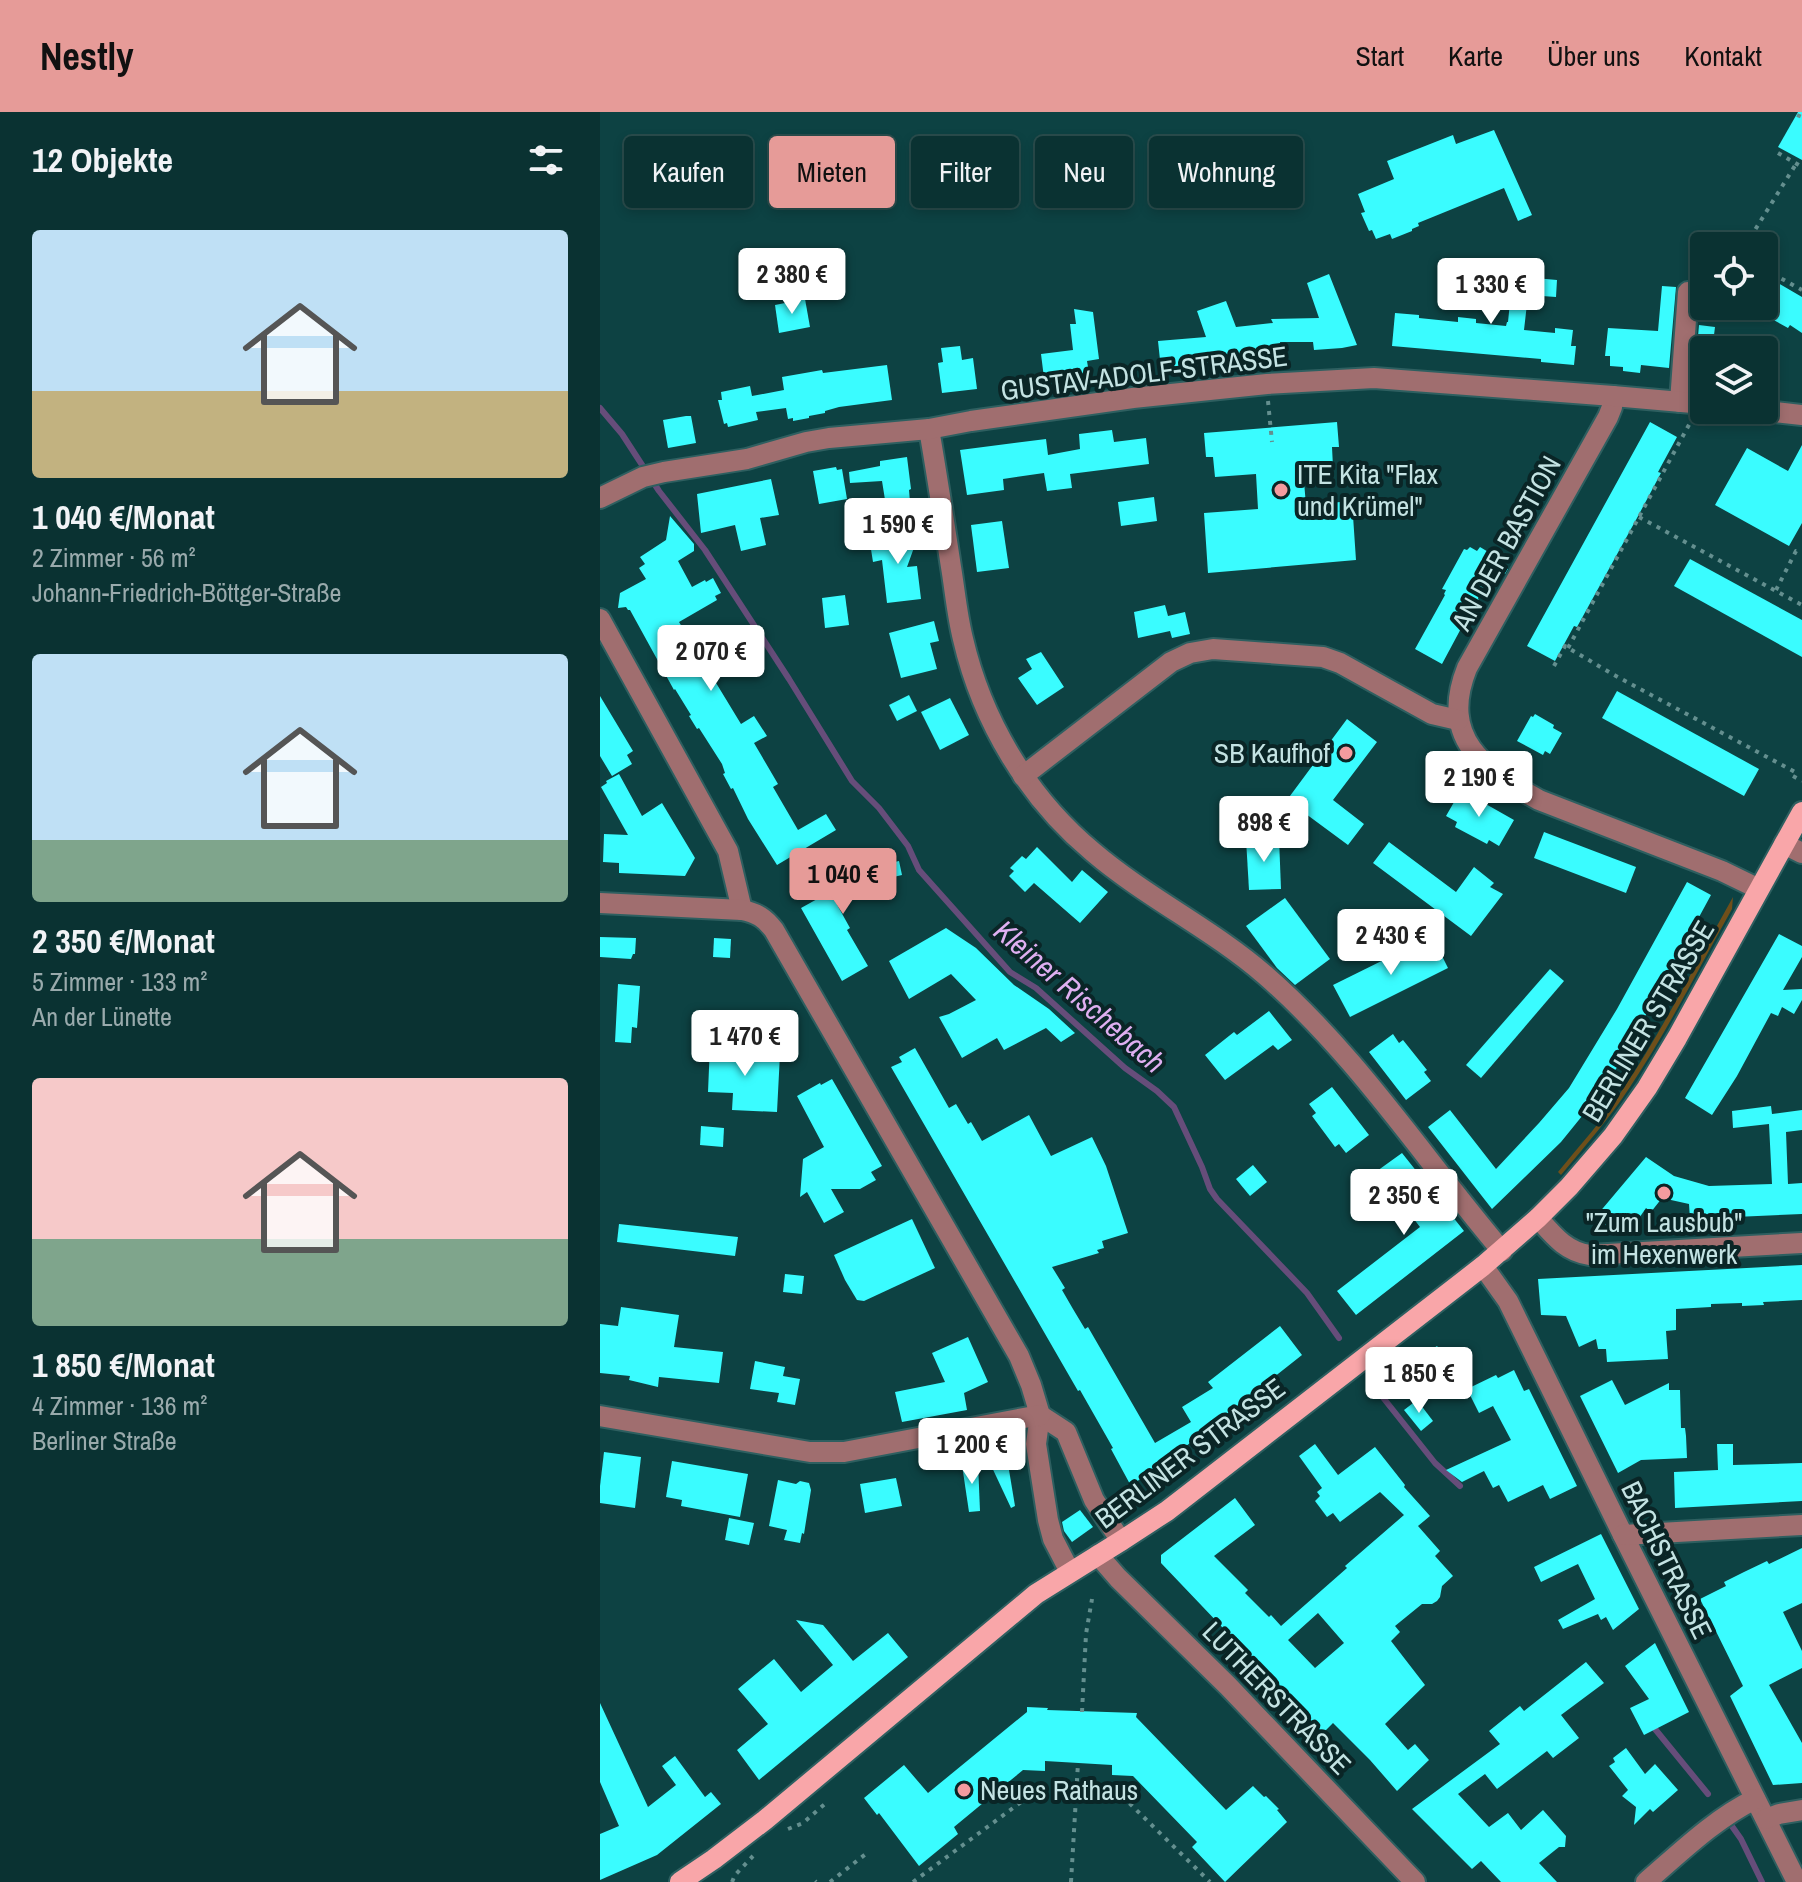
<!DOCTYPE html>
<html lang="de">
<head>
<meta charset="utf-8">
<style>
  :root { --surface:#0a3232; --page:#183e3e; --text:#f1f3f6; --muted:#99aaac; --line:#2a4d4d; --accent:#e69b98 }
  body { margin:0; font-family:"Archivo Narrow",sans-serif; background:var(--page); color:var(--text); height:100vh; display:flex; flex-direction:column; font-size:30px; white-space:nowrap }
  * { box-sizing:border-box; margin:0 }
  p { font-size:26px; color:var(--muted) }
  .icon { flex:none; width:44px; height:44px; fill:none; stroke:currentColor; stroke-width:2; stroke-linecap:round; stroke-linejoin:round }
  .map { position:relative; flex:1; overflow:hidden }
  .side { display:flex; flex-direction:column; background:var(--surface); width:600px }
  .side>* { flex:none }
  .hud { position:absolute; left:24px; top:24px; width:760px; height:72px; display:flex; gap:16px }
  .fabs { position:absolute; left:1090px; top:120px; display:grid; gap:16px }
  .fabs a { display:grid; place-items:center; width:88px; height:88px; border-radius:8px; background:var(--surface); box-shadow:0 4px 12px #0003,0 0 0 2px var(--line); font-size:40px }
  .price { position:absolute; translate:-50% -68px; padding:0 18px; border-radius:8px; background:#fff; color:#222; font-size:26px; line-height:52px; filter:drop-shadow(0 2px 4px #0008) }
  .price::after { content:''; position:absolute; left:50%; top:48px; width:24px; height:18px; margin-left:-12px; background:inherit; clip-path:polygon(0 0,100% 0,50% 100%) }
  .price.selected { background:var(--accent); color:#111 }
  ul { padding:0; list-style:none }
  li { display:grid; align-content:center; gap:16px; height:424px; padding:0 32px }
  li span { display:grid; place-items:center; height:248px; border-radius:8px; color:#555 }
  li>.icon { margin-inline-start:auto }
  span .icon { width:144px; height:144px; fill:#fffc; stroke-width:1 }
  li b { font-size:34px }
  h2 { display:flex; justify-content:space-between; align-items:center; height:96px; padding:0 32px; font-size:34px }
  .tag { padding:0 28px; border-radius:8px; background:var(--surface); box-shadow:0 4px 12px #0003,0 0 0 2px var(--line); font-size:28px; line-height:72px }
  .tag.selected { background:var(--accent); color:#111 }
  header { display:flex; align-items:center; gap:48px; box-sizing:border-box; height:112px; padding:0 40px; background:var(--accent); color:#111 }
  header strong { font-size:38px }
  nav { display:flex; gap:44px; margin-inline-start:auto; font-size:28px }
  main { display:flex; flex:1; min-height:0 }
  .map>svg:first-child { display:block }
  .green { fill:#6f4f1a }
  .lines { fill:none; stroke-linecap:round; stroke-linejoin:round }
  .stream { stroke:#664d7a; stroke-width:6 }
  .building { fill:#3afcff; fill-rule:evenodd }
  .minor-casing { stroke:#2e5f60; stroke-width:24 }
  .major-casing { stroke:#2e5f60; stroke-width:24 }
  .path { stroke:#648f8f; stroke-width:4; stroke-dasharray:4 6; stroke-linecap:butt }
  .minor { stroke:#a06e6f; stroke-width:20 }
  .major { stroke:#f9a6a9; stroke-width:20 }
  .poi-dot { fill:#f49b9f; stroke:#0a2526; stroke-width:3 }
  .labels { text-anchor:middle; dominant-baseline:central; stroke-width:8; stroke-linejoin:round; paint-order:stroke }
  .street-label { font-size:28px; fill:#c4e3e3; stroke:#0a2526 }
  .poi-label { font-size:28px; fill:#c4e3e3; stroke:#0a2526; text-anchor:start }
  .water-label { font-size:30px; font-style:italic; fill:#dfaff1; stroke:#0a2526 }
</style>
</head>
<body>
<header>
<strong>Nestly</strong>
<nav><a>Start</a><a>Karte</a><a>Über uns</a><a>Kontakt</a></nav>
</header>
<main>
<section class="side">
<h2>12 Objekte<svg class="icon" aria-label="filters" viewBox="0 0 24 24"><path d="M4 7h16M4 17h16"/><circle cx="9" cy="7" r="2"/><circle cx="15" cy="17" r="2"/></svg></h2>
<ul>
<li><span style="background:linear-gradient(#bfe0f5 65%,#c2b280 0)"><svg class="icon" aria-label="home" viewBox="0 0 24 24"><path d="M3 11l9-7 9 7M6 9v11h12V9"/></svg></span><div><b>1 040 €/Monat</b><p>2 Zimmer · 56 m²</p><p>Johann-Friedrich-Böttger-Straße</p></div></li>
<li><span style="background:linear-gradient(#bfe0f5 75%,#7fa58c 0)"><svg class="icon" aria-label="home" viewBox="0 0 24 24"><path d="M3 11l9-7 9 7M6 9v11h12V9"/></svg></span><div><b>2 350 €/Monat</b><p>5 Zimmer · 133 m²</p><p>An der Lünette</p></div></li>
<li><span style="background:linear-gradient(#f6c9c9 65%,#7fa58c 0)"><svg class="icon" aria-label="home" viewBox="0 0 24 24"><path d="M3 11l9-7 9 7M6 9v11h12V9"/></svg></span><div><b>1 850 €/Monat</b><p>4 Zimmer · 136 m²</p><p>Berliner Straße</p></div></li>
</ul>
</section>
<div class="map">
<svg width="1202" height="1770" viewBox="0 0 1202 1770">
  <rect width="100%" height="100%" fill="#0d4243"/>
  <path class="green" d="M1133 785 1132 797C1099 856 1068 918 1030 975 1010 1006 985 1034 961 1063L958 1060C980 1033 1004 1007 1023 977 1064 916 1097 849 1133 785Z"/>
  <g class="lines">
    <g class="stream">
      <path d="M0 296 22 322 59 379 105 438 189 567 252 669 279 696 308 734 319 758 410 860 436 876 525 956 557 979 574 995 602 1055 610 1077 617 1087 707 1181 739 1226"/>
      <path d="M777 1278 835 1351 860 1374"/>
      <path d="M1055 1617 1108 1682"/>
      <path d="M1129 1710 1141 1727 1162 1770"/>
    </g>
  </g>
  <g class="building">
    <path d="M1198 0H1202V48L1178 35Z"/>
    <path d="M894 18 932 103 918 109 904 76 818 111 819 114 812 117V119L792 127 790 122 776 127 772 118 769 119 761 101 765 100 758 82 794 67 787 49 853 23 856 32Z"/>
    <path d="M867 160 957 168 956 185 928 183 924 218 955 221V216L973 218 971 234H976L974 253 941 250V247L792 234 795 201 819 203V206L858 210V205L876 207V211L906 214 907 210H908L911 180 865 177Z"/>
    <path d="M729 162 757 233 742 236 714 238 713 230H680L681 237 676 238V245L568 255 567 248H560L558 229 606 225 597 199 626 189 636 215 673 211 671 207 719 206 707 171Z"/>
    <path d="M1164 163 1202 185V221L1190 213 1188 216 1148 194H1164Z"/>
    <path d="M1062 174 1076 175 1069 256 1041 253 1040 261 1023 259V255L1010 254V244H1005L1008 216 1058 219Z"/>
    <path d="M205 187 210 215 179 221 175 193Z"/>
    <path d="M474 197 493 200 499 247 487 249 489 261 444 266 441 242 473 238 470 212H476Z"/>
    <path d="M1099 213 1115 215 1114 223H1117L1114 238H1104V260L1095 259Z"/>
    <path d="M360 234 362 248 373 246 377 277 342 281 338 251 343 250 341 236Z"/>
    <path d="M287 253 292 288 239 295 225 299V301L209 304V306L193 309V306L188 307 186 296 156 300 158 308 128 315 127 311 124 312 118 288H122L121 280 150 274 152 284 184 278 182 265 222 258 223 261Z"/>
    <path d="M86 304H91L96 331 68 336 63 308Z"/>
    <path d="M737 310 739 335H732L733 355 703 358 706 393 752 389 756 448 608 461 604 401 658 397 656 362 615 365 613 345H606L604 321Z"/>
    <path d="M1050 310 1077 325 1058 360 1061 361 1037 406 977 515 974 514 955 549 927 534Z"/>
    <path d="M512 318 514 330 546 326 549 352 470 362 472 376 447 379 444 361 403 367 404 378 367 383 360 338 446 327 448 343 480 337 479 322Z"/>
    <path d="M1202 333V411L1189 434 1115 393 1147 336 1188 359Z"/>
    <path d="M307 345 311 377 309 378 310 390 286 394 282 369 250 371 249 360 280 354V349Z"/>
    <path d="M236 355 237 358 242 357 247 387 219 392 213 359Z"/>
    <path d="M171 367 179 403 160 406 166 433 141 439 135 413 101 421 97 382Z"/>
    <path d="M554 385 557 409 521 414 518 390Z"/>
    <path d="M70 404 94 432V439L78 449 92 475 105 468 106 470 113 466 121 481 115 484 117 488 79 510 141 612 154 604 167 624 154 631 178 672 173 675 198 718 226 702 236 718 177 753 148 707 133 676 131 677 123 662 125 661 122 652 99 616 97 617 89 604 91 603 75 577 74 578 30 498H28L26 495 18 496 20 481 46 467 39 456 45 452 40 445 66 428Z"/>
    <path d="M402 409 409 456 377 460 371 413Z"/>
    <path d="M315 420 316 430 307 455 317 454 321 487 287 491 282 448 273 450 270 431 278 430 277 424Z"/>
    <path d="M870 435 877 439 880 435 895 444 892 448 908 457 905 462H891L878 486 881 496H872L842 552 815 537 845 483 844 482 846 478 842 477 864 437 867 438Z"/>
    <path d="M1090 447 1202 508V545L1074 474Z"/>
    <path d="M245 483 249 513 225 516 222 486Z"/>
    <path d="M565 493 568 504 585 500 590 522 572 526 570 519 538 526 534 500Z"/>
    <path d="M334 509 339 529 330 531 337 557 301 566 289 521Z"/>
    <path d="M441 540 464 575 437 593 418 566 432 557 426 547Z"/>
    <path d="M1017 579 1159 657 1144 684 1002 606Z"/>
    <path d="M309 583 317 599 297 609 289 593Z"/>
    <path d="M0 584 33 639 27 643 32 652 12 664 0 644Z"/>
    <path d="M350 586 369 623 340 638 321 600Z"/>
    <path d="M935 602 954 613 953 616 962 621 950 642 945 639 943 643 917 629 931 604 933 605Z"/>
    <path d="M747 607 777 630 733 688 764 712 748 733 687 688Z"/>
    <path d="M19 662 42 704 62 691 95 746 85 764 19 761V751L3 750 4 722 28 723 1 675 7 671 6 669Z"/>
    <path d="M861 678 914 708 899 734 889 728 887 732 855 715 857 710 846 704Z"/>
    <path d="M944 720 1036 755 1026 781 934 746Z"/>
    <path d="M679 726 681 777 649 778 646 727Z"/>
    <path d="M789 730 856 780 874 755 894 771 890 775 903 782 871 824 773 751Z"/>
    <path d="M437 735 472 770 482 758 508 780 480 811 434 771 425 780 409 764 414 759 410 756 422 744 426 747Z"/>
    <path d="M299 749 302 763 230 780 250 816 247 818 268 854 242 869 201 796 228 781 225 755 243 750 245 761Z"/>
    <path d="M1087 770 1111 783 1018 954 991 993 961 1030 892 1097 828 1015 850 998 896 1057 939 1011 969 976 1017 897Z"/>
    <path d="M685 786 730 847 695 873 677 856 646 814Z"/>
    <path d="M346 816 376 836 414 873 449 897 475 921 461 930 446 916 404 938 397 926 362 946 339 905 349 902 376 888 351 862 309 887 289 849Z"/>
    <path d="M1179 822 1202 834V845L1183 878 1202 877V888L1194 902 1182 895 1178 904 1171 901 1137 964 1112 1003 1085 986Z"/>
    <path d="M832 824 848 856 750 905 733 873Z"/>
    <path d="M0 825 36 826 35 842H33L31 847 0 845Z"/>
    <path d="M114 826 131 827 130 846 113 845Z"/>
    <path d="M950 857 964 869 881 966 866 953Z"/>
    <path d="M18 872 40 874 37 916 32 915 31 931 15 930Z"/>
    <path d="M669 899 692 928 678 938 673 933 625 968 605 943 634 920 637 923Z"/>
    <path d="M793 922 799 931 803 928 827 958 824 960 831 969 806 988 769 940Z"/>
    <path d="M110 932 129 934V940L180 942 177 1000 132 998 133 981 108 980Z"/>
    <path d="M315 936 349 996 356 992 368 1012 371 1010 382 1029 429 1003 451 1044 492 1025 506 1054 528 1121 502 1129 504 1136 497 1138 499 1141 452 1155 465 1176 462 1178 473 1197 485 1217 488 1215 555 1331 591 1310 582 1295 613 1276 608 1270 680 1214 702 1243 562 1353 560 1352 531 1374 511 1337 513 1336 480 1278 478 1279 291 955 302 950 299 945Z"/>
    <path d="M232 967 282 1054 271 1060 276 1068 260 1077H231L244 1100 224 1111 207 1080 200 1085 203 1047 224 1035 197 984 220 971 221 973Z"/>
    <path d="M732 975 769 1023 746 1041 739 1032 735 1035 712 1004 716 1001 709 992Z"/>
    <path d="M1171 994 1172 1002 1202 998V1018L1186 1020 1188 1072 1202 1071V1102L1090 1107 1089 1092 1062 1086 1051 1100 1046 1096 1035 1112 1005 1113 998 1102 1046 1045 1074 1064 1109 1074 1172 1072 1169 1012 1133 1016 1132 999Z"/>
    <path d="M101 1014 124 1016 123 1035 100 1033Z"/>
    <path d="M802 1041 864 1119 756 1203 737 1179 820 1115 777 1059Z"/>
    <path d="M653 1053 667 1070 650 1084 636 1067Z"/>
    <path d="M312 1107 335 1156 264 1189 257 1188 245 1168 234 1143Z"/>
    <path d="M19 1112 138 1125 135 1144 17 1130Z"/>
    <path d="M1202 1153V1188L1163 1190 1164 1193 1142 1194V1191L1111 1192V1195L1076 1197V1218L1066 1219 1068 1247 1007 1250 1006 1237H998L996 1227 979 1235 966 1204 941 1203 938 1167Z"/>
    <path d="M185 1162 204 1164 202 1182 183 1180Z"/>
    <path d="M21 1195 79 1203 74 1235 123 1240 119 1271 59 1265 58 1275 29 1268 30 1264 0 1261V1212L18 1214Z"/>
    <path d="M368 1225 388 1270 364 1281 367 1298 302 1310 295 1280 345 1270 332 1241Z"/>
    <path d="M837 1234 857 1259 823 1286 803 1259 812 1250Z"/>
    <path d="M155 1249 185 1255 183 1264 200 1267 195 1293 177 1290 179 1281 150 1277Z"/>
    <path d="M914 1258 924 1279 929 1277 977 1374 950 1387 943 1373 908 1390 899 1373 893 1376 884 1359 862 1370 846 1358 911 1328 893 1294 879 1301 867 1277 896 1263 898 1266Z"/>
    <path d="M1012 1268 1025 1293 1069 1271V1278H1080L1081 1316H1085L1086 1324 1087 1346 1041 1348 1018 1361 980 1284Z"/>
    <path d="M817 1288 833 1309 821 1319 804 1298Z"/>
    <path d="M715 1332 738 1363 775 1335 805 1373 804 1375 830 1404 818 1414 840 1439 835 1444 853 1464 842 1474 840 1485 837 1489 832 1492H822L795 1514 800 1520 791 1529 825 1573 785 1612 808 1638 815 1632 829 1648 797 1679 770 1648 733 1611 723 1621 561 1451V1443L635 1386 655 1413 614 1444 648 1478 645 1481 669 1505 671 1503 681 1514 747 1456 745 1454 804 1403 780 1380 740 1410 733 1401 727 1405 715 1389 720 1384 717 1380 722 1376 699 1344ZM718 1501 744 1531 715 1556 688 1528Z"/>
    <path d="M1117 1332H1133V1353L1202 1351V1389L1075 1396 1074 1360 1118 1358Z"/>
    <path d="M4 1340 41 1345 35 1396 0 1391V1374Z"/>
    <path d="M407 1346 415 1394 411 1396 389 1349Z"/>
    <path d="M72 1349 148 1362 140 1405 81 1394 82 1388 66 1385Z"/>
    <path d="M378 1351 380 1399 369 1400 362 1353Z"/>
    <path d="M296 1366 302 1394 265 1401 260 1372Z"/>
    <path d="M178 1368 196 1372 200 1369 209 1371 211 1378 204 1422 202 1421 200 1431 184 1428 187 1418 169 1414Z"/>
    <path d="M480 1398 493 1415 472 1430 464 1419 462 1410Z"/>
    <path d="M129 1406 154 1411 149 1433 125 1428Z"/>
    <path d="M1001 1422 1039 1497 1013 1518 1006 1505 1001 1508 998 1502 963 1517 958 1508 995 1487 978 1452 941 1470 934 1455Z"/>
    <path d="M1202 1436V1491L1183 1500 1202 1539V1556L1169 1573 1202 1631V1671L1173 1673 1130 1584 1143 1574 1100 1487 1126 1474 1124 1470 1144 1460 1167 1449 1169 1452Z"/>
    <path d="M196 1508 223 1513 253 1549 288 1521 308 1545 159 1668 137 1638 168 1612 138 1577 174 1547 201 1580 233 1553Z"/>
    <path d="M1055 1531 1089 1600 1044 1623 1030 1596 1049 1587 1025 1554Z"/>
    <path d="M986 1550 1004 1571 961 1603 979 1626 953 1646 947 1639 897 1677 885 1662 858 1682 889 1715 908 1701 921 1718 943 1698 966 1724 965 1735H959L939 1751 957 1770H901L881 1749 872 1757 812 1697 900 1632 889 1619 920 1594 924 1599Z"/>
    <path d="M0 1591 48 1695 76 1673 62 1654 75 1644 105 1685 111 1680 121 1692 57 1743 0 1768V1722L19 1714 0 1670Z"/>
    <path d="M427 1595 448 1596 447 1598 537 1601 536 1605 626 1698 653 1674 664 1685 666 1684 679 1697 677 1698 687 1710 625 1770 592 1735 597 1730 533 1664 512 1663V1653L445 1649V1659L423 1658 354 1715 358 1722 319 1754 279 1701 277 1703 264 1686 304 1653 328 1681 427 1600Z"/>
    <path d="M1026 1636 1045 1662 1055 1652 1078 1678 1053 1700 1050 1697 1034 1713 1036 1695 1022 1684 1028 1678 1009 1654 1015 1650 1013 1646Z"/>
  </g>
  <g class="lines">
    <defs>
      <g id="minor">
        <path d="M1013 284 1012 295 1008 305 867 556C839 626 883 657 939 688L1122 759 1159 777"/>
        <path d="M1080 290 1088 180"/>
        <path d="M1156 298 1202 303"/>
        <path d="M329 317C337 363 344 409 351 455 355 479 357 503 363 527 382 609 428 686 493 740 547 786 612 817 665 863 757 943 824 1047 902 1139"/>
        <path d="M0 386 43 365 64 360 147 347 206 330 229 326 329 317 371 309 533 286 667 272 774 266 1013 284 1104 292"/>
        <path d="M0 507 128 739 142 798"/>
        <path d="M423 664 571 550 590 541 613 537 723 545 740 551 832 602 858 608"/>
        <path d="M1184 732 1202 741"/>
        <path d="M0 791 142 798C157 801 165 806 174 818L419 1244 431 1273 440 1303 436 1332 448 1408 453 1427 470 1460"/>
        <path d="M938 1106C953 1123 966 1140 990 1143L1202 1131"/>
        <path d="M883 1154 908 1189 1023 1423 1197 1770"/>
        <path d="M440 1303 466 1320 494 1388 521 1429"/>
        <path d="M0 1304 210 1340H244L440 1303"/>
        <path d="M1023 1423 1202 1413"/>
        <path d="M498 1443 518 1466 628 1574 815 1770"/>
        <path d="M1166 1707 1179 1702 1202 1698"/>
        <path d="M1046 1770C1081 1740 1113 1708 1155 1687"/>
      </g>
      <path id="major" d="M80 1770 114 1747 165 1708 436 1482 521 1429 567 1399 883 1154 938 1106 969 1075 1013 1024 1047 976 1077 926 1202 700"/>
    </defs>
    <use href="#minor" class="minor-casing"/>
    <use href="#major" class="major-casing"/>
    <g class="path">
      <path d="M1197 3 1202 5"/>
      <path d="M1178 41 1202 55"/>
      <path d="M1114 134 1116 131 1122 134"/>
      <path d="M1145 134 1196 52"/>
      <path d="M1164 157 1202 178"/>
      <path d="M1098 164 1104 152"/>
      <path d="M668 289 672 330"/>
      <path d="M1039 405 1202 493"/>
      <path d="M1176 478 1196 439 1202 440"/>
      <path d="M968 536 1091 309"/>
      <path d="M954 554 965 534 1014 563 1195 660"/>
      <path d="M1193 664 1202 669"/>
      <path d="M482 1600 486 1522 492 1487"/>
      <path d="M188 1717 203 1711 226 1691"/>
      <path d="M215 1769 216 1770"/>
      <path d="M132 1770 135 1763 153 1744"/>
      <path d="M230 1770 267 1741"/>
      <path d="M313 1770 436 1679 521 1683 610 1770"/>
      <path d="M471 1770 478 1651"/>
    </g>
    <use href="#minor" class="minor"/>
    <use href="#major" class="major"/>
  </g>
  <g class="poi-dot">
    <circle cx="681" cy="378" r="8"/>
    <circle cx="746" cy="641" r="8"/>
    <circle cx="1064" cy="1081" r="8"/>
    <circle cx="364" cy="1678" r="8"/>
  </g>
  <g class="labels">
    <g class="street-label">
      <text transform="translate(544 261) rotate(-7)">GUSTAV-ADOLF-STRASSE</text>
      <text transform="translate(906 431) rotate(-61)">AN DER BASTION</text>
      <text transform="translate(1048 909) rotate(-59)">BERLINER STRASSE</text>
      <text transform="translate(590 1341) rotate(-37)">BERLINER STRASSE</text>
      <text transform="translate(1067 1448) rotate(64)">BACHSTRASSE</text>
      <text transform="translate(677 1586) rotate(46)">LUTHERSTRASSE</text>
    </g>
    <g class="poi-label">
      <text x="697" y="362">ITE Kita "Flax<tspan x="697" dy="32">und Krümel"</tspan></text>
      <text x="730" y="641" text-anchor="end">SB Kaufhof</text>
      <text x="1064" y="1110" text-anchor="middle">"Zum Lausbub"<tspan x="1064" dy="32">im Hexenwerk</tspan></text>
      <text x="380" y="1678">Neues Rathaus</text>
    </g>
    <g class="water-label">
      <text transform="translate(480 884) rotate(41)">Kleiner Rischebach</text>
    </g>
  </g>
</svg>
<div class="fabs">
<a><svg class="icon" aria-label="locate" viewBox="0 0 24 24"><circle cx="12" cy="12" r="6"/><path d="M12 2v4M12 18v4M2 12h4M18 12h4"/></svg></a>
<a><svg class="icon" aria-label="layers" viewBox="0 0 24 24"><path d="M12 4l9 5-9 5-9-5zM3 14l9 5 9-5"/></svg></a>
</div>
<b class="price" style="left:192px;top:204px">2 380 €</b>
<b class="price" style="left:891px;top:214px">1 330 €</b>
<b class="price" style="left:298px;top:454px">1 590 €</b>
<b class="price" style="left:111px;top:581px">2 070 €</b>
<b class="price" style="left:879px;top:707px">2 190 €</b>
<b class="price" style="left:664px;top:752px">898 €</b>
<b class="price selected" style="left:243px;top:804px">1 040 €</b>
<b class="price" style="left:791px;top:865px">2 430 €</b>
<b class="price" style="left:145px;top:966px">1 470 €</b>
<b class="price" style="left:804px;top:1125px">2 350 €</b>
<b class="price" style="left:819px;top:1303px">1 850 €</b>
<b class="price" style="left:372px;top:1374px">1 200 €</b>
<div class="hud">
<a class="tag">Kaufen</a>
<a class="tag selected">Mieten</a>
<a class="tag">Filter</a>
<a class="tag">Neu</a>
<a class="tag">Wohnung</a>
</div>
</div>
</main>
</body>
</html>
